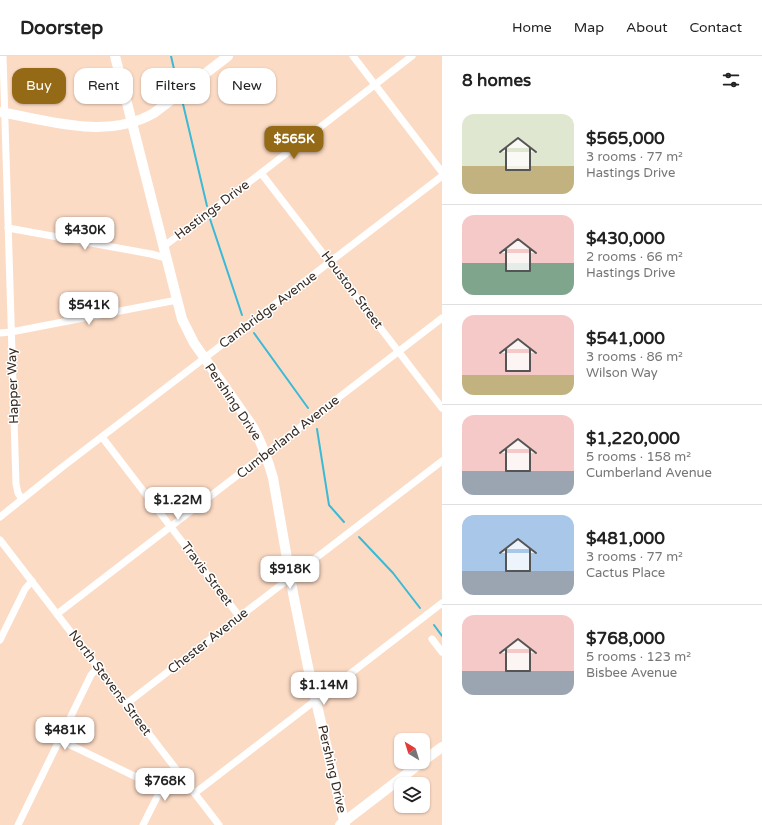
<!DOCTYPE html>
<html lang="en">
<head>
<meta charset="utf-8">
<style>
  :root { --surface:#fff; --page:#f2f2f2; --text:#222; --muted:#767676; --line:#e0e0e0; --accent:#956a17 }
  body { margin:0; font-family:"Varela Round",sans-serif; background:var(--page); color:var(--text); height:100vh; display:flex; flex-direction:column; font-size:15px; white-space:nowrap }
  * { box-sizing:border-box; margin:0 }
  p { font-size:13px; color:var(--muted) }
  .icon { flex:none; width:22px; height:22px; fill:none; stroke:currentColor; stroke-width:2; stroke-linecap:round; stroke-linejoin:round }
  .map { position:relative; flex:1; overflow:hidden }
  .drawer { display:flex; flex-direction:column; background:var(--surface); width:320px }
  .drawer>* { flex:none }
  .top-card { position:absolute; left:12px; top:12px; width:370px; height:36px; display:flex; gap:8px }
  .needle { width:26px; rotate:322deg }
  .fabs { position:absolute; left:394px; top:677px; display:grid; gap:8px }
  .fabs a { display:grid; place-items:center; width:36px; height:36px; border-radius:8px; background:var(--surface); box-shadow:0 1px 3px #0004; font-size:20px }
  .price { position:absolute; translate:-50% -34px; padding:0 9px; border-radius:8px; background:#fff; color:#222; font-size:13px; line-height:26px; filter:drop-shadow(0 1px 2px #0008) }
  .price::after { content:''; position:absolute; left:50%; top:24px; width:12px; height:9px; margin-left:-6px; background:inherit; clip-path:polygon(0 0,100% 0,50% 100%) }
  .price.current { background:var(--accent); color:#fff }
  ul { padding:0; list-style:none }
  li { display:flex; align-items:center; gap:12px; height:100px; padding:0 20px }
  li+li { border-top:1px solid var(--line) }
  li span { display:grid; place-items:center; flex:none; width:112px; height:80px; border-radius:12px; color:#555 }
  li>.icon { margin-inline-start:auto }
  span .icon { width:48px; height:48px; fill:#fffc; stroke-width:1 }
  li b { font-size:17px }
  h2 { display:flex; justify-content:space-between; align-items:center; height:48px; padding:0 20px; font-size:17px }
  .tag { padding:0 14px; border-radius:12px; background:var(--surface); box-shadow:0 1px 3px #0004; font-size:14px; line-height:36px }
  .tag.current { background:var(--accent); color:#fff }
  header { display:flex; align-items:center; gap:24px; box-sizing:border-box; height:56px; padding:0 20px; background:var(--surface); border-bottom:1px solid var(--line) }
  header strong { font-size:19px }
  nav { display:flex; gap:22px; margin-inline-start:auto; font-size:14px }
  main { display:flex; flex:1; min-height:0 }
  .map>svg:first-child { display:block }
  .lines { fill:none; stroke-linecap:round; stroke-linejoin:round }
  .stream { stroke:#3bbad6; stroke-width:2 }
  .street { stroke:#fff; stroke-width:7 }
  .secondary { stroke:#fff; stroke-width:10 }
  .labels { text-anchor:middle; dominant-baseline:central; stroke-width:3; stroke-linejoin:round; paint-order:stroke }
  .street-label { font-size:13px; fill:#372b22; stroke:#fff }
</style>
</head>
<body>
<header>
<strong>Doorstep</strong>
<nav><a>Home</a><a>Map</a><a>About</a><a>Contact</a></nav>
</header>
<main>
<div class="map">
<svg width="442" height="769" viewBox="0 0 442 769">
  <rect width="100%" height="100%" fill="#fcdbc5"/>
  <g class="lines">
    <g class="stream">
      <path d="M171 0 177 26"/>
      <path d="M183 48 207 150"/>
      <path d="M210 163 242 259"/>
      <path d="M254 277 308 352"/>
      <path d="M317 373 329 449 344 466"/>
      <path d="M359 481 393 517 420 552"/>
      <path d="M434 569 442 580"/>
    </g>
    <g class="street">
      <path d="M3 0 16 428 18 437 22 443"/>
      <path d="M353 0 442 116"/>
      <path d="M261 117 442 352"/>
      <path d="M8 172 151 198 166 202"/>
      <path d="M163 191 261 117 412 0"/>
      <path d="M0 277 11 276 177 244"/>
      <path d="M102 381 239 560"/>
      <path d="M0 461 61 412 442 120"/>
      <path d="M0 484 219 769"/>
      <path d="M57 558 442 262"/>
      <path d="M432 583 442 596"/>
      <path d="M0 584 25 533 32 525"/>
      <path d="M126 648 442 405"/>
      <path d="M60 684 161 733"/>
      <path d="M195 737 442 547"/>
      <path d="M18 769 91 619 98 611"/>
      <path d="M143 769 161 733 166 727 179 717"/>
    </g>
    <g class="secondary">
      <path d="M115 0 182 263 194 287 253 371C262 388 268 404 273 422L293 537 308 611 345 769"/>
      <path d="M0 56C50 65 107 84 154 57L228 0"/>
      <path d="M423 705 442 691"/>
      <path d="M340 769 422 706"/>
    </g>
  </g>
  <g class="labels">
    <g class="street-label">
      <text transform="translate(212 154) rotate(-37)">Hastings Drive</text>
      <text transform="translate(352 234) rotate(53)">Houston Street</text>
      <text transform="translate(268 254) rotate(-37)">Cambridge Avenue</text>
      <text transform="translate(13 330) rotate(-92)">Happer Way</text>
      <text transform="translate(233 346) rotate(56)">Pershing Drive</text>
      <text transform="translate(288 381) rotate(-38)">Cumberland Avenue</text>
      <text transform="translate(207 518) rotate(53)">Travis Street</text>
      <text transform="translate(208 585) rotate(-38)">Chester Avenue</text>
      <text transform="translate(110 627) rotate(53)">North Stevens Street</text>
      <text transform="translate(332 713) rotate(77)">Pershing Drive</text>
    </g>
  </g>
</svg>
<div class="fabs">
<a><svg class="needle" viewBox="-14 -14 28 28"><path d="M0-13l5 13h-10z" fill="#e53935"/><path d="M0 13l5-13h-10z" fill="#767676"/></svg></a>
<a><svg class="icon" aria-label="layers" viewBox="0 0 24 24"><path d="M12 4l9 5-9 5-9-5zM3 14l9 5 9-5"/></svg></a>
</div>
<b class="price current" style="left:294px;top:104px">$565K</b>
<b class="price" style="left:85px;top:195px">$430K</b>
<b class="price" style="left:89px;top:270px">$541K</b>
<b class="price" style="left:178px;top:465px">$1.22M</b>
<b class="price" style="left:290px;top:534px">$918K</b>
<b class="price" style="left:324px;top:650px">$1.14M</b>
<b class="price" style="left:65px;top:695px">$481K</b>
<b class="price" style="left:165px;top:746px">$768K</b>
<div class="top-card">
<a class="tag current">Buy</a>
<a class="tag">Rent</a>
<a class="tag">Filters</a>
<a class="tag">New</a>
</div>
</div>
<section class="drawer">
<h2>8 homes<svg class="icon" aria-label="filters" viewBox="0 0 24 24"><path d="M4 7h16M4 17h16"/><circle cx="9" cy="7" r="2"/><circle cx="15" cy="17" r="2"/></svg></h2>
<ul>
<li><span style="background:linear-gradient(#dfe7d0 65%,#c2b280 0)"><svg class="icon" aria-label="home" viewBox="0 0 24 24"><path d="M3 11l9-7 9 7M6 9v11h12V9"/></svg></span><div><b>$565,000</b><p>3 rooms · 77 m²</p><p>Hastings Drive</p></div></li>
<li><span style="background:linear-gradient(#f6c9c9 60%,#7fa58c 0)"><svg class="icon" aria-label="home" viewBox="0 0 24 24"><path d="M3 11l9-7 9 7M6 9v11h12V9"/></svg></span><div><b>$430,000</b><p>2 rooms · 66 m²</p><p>Hastings Drive</p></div></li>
<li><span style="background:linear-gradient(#f6c9c9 75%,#c2b280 0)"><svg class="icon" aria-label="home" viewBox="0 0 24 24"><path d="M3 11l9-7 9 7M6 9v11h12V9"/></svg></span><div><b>$541,000</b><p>3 rooms · 86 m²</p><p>Wilson Way</p></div></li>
<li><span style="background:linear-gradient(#f6c9c9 70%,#9aa5b1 0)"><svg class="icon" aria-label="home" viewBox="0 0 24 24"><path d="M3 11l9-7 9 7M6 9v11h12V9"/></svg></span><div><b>$1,220,000</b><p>5 rooms · 158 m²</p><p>Cumberland Avenue</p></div></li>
<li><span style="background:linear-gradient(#a9c7e8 70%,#9aa5b1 0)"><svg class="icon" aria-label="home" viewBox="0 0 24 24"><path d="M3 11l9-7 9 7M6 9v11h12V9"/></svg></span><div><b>$481,000</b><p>3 rooms · 77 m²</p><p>Cactus Place</p></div></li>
<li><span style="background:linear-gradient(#f6c9c9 70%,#9aa5b1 0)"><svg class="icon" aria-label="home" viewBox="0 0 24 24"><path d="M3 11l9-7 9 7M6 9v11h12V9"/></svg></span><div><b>$768,000</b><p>5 rooms · 123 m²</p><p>Bisbee Avenue</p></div></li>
</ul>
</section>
</main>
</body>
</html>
